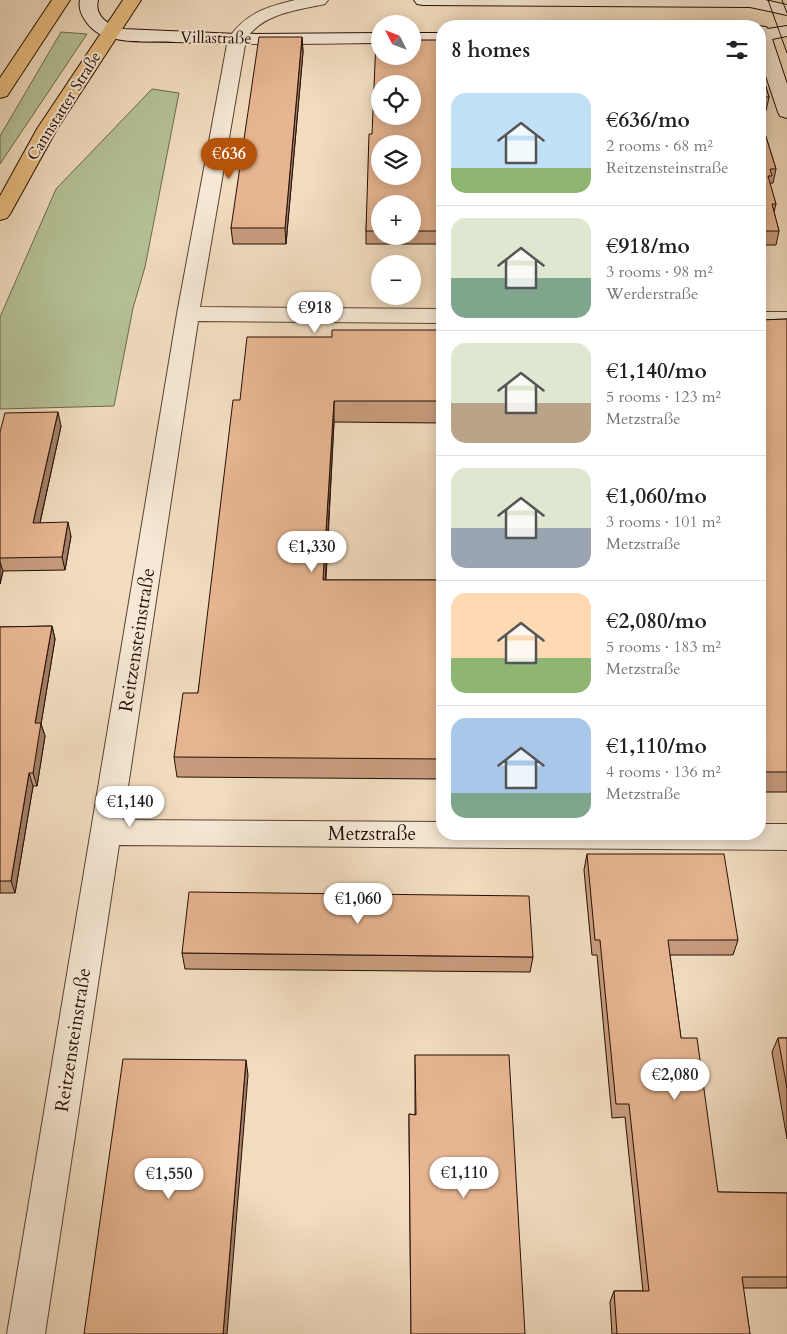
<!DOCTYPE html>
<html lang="en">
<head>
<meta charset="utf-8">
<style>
  :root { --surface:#fff; --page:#f6f6f6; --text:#202124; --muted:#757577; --line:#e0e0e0; --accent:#b45309 }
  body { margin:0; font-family:Cardo,serif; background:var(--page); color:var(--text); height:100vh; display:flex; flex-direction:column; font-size:19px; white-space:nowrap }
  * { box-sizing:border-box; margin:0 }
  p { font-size:16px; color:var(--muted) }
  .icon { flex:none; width:28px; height:28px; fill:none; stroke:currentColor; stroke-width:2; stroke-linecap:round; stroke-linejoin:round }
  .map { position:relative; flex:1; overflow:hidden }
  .drawer { position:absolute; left:436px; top:20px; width:330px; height:820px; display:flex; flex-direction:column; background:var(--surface); border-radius:20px; box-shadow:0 2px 12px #0003 }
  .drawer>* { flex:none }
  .needle { width:32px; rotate:312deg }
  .tools { position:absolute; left:371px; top:15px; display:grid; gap:10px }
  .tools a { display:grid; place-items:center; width:50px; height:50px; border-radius:50%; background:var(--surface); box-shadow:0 2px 12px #0003; font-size:25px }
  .price { position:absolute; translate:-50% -42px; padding:0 11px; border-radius:18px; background:#fff; color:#222; font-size:16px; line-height:32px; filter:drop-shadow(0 1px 2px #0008) }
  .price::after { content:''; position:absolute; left:50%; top:30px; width:15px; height:11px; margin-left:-8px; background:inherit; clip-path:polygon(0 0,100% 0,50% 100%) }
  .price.on { background:var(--accent); color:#fff }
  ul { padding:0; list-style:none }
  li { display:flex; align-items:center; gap:15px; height:125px; padding:0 15px }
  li+li { border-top:1px solid var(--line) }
  li span { display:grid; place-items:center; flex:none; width:140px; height:100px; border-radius:15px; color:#555 }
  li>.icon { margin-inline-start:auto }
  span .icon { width:60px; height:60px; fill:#fffc; stroke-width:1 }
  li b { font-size:21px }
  h2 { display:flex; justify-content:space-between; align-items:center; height:60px; padding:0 15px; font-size:21px }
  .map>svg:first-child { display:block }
  .green { fill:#b5c296; stroke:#6d684e }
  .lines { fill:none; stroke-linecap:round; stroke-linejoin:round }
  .street-casing { stroke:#584234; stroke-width:2 }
  .secondary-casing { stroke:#250f05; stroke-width:2 }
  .primary-casing { stroke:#250f05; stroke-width:2 }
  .street { fill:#f6e8d5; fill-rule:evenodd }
  .secondary { fill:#f6e8d5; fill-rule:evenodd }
  .primary { fill:#e8be80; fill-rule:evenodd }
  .tram { stroke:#250f05; stroke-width:1 }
  .wall { fill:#c79c7d; stroke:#250f05; fill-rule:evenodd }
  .shaded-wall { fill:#a27f66; stroke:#250f05 }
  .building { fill:#e7b591; stroke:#250f05; fill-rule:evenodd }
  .labels { text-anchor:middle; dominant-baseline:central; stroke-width:4; stroke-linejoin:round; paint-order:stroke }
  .far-street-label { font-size:16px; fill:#250f05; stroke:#f6e8d5 }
  .street-label { font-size:19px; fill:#250f05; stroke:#f6e8d5 }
</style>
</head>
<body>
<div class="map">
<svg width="787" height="1334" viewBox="0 0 787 1334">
  <rect width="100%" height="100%" fill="#f1dcbf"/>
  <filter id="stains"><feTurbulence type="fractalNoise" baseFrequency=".004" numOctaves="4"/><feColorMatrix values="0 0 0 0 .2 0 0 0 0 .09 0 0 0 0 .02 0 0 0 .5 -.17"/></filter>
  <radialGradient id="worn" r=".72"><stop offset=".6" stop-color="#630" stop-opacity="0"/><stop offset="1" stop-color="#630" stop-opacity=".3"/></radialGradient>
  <g class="green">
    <path d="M61 32 87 34 0 164V136Z"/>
    <path d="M152 89 179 93 145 267 133 308 114 406 0 409V317L56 189Z"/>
  </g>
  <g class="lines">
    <defs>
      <g id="street">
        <path d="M295 0H328L325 4C298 10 263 13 246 39L200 307 442 309V323L198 321 123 820 442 822V834H760V824H787V850L119 845 45 1334H7L177 314 228 39C246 13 266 7 295 0Z"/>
        <rect x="760" y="312" width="27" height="14"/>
      </g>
      <g id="secondary">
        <path d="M80 0H98C94 16 109 26 123 29L237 34 380 33V43C312 44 243 45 175 42 151 41 122 44 100 34 89 28 77 13 80 0Z"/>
        <path d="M414 0H765L787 5V15L750 7 423 5 417 4Z"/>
        <path d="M758 26 766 27 768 29 787 26V36L772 39 787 84V118L780 116 778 112 760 58V26Z"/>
        <rect x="412" y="33" width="30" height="10"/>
      </g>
      <g id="primary">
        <path d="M52 0H70L7 96 0 98V78Z"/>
        <path d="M123 0H141L57 129 10 214 7 218 0 220V196L37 129Z"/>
      </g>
    </defs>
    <use href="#street" class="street-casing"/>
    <use href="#secondary" class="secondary-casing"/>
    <use href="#primary" class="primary-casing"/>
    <use href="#street" class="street"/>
    <use href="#secondary" class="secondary"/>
    <use href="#primary" class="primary"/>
    <g class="tram">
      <path d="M768 0 787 53"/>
      <path d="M782 0 787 13"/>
    </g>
  </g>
  <g class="wall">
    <path d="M302 37 303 52 286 244H233L231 228Z"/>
    <path d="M442 40V244H366V231L372 134ZM380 204H412V236H380Z"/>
    <path d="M760 67 769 97 766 111H762L760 118 776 169 773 183H771L770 185 776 204 774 212 779 231 776 245H760Z"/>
    <path d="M787 319V792H760V320Z"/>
    <path d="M442 330V423L334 422 326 580H442V779L177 777 174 757 198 693 240 400Z"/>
    <path d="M61 426 40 523 71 536 65 570 3 571 0 584V432Z"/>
    <path d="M52 626 55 639 41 724 45 736 37 786H33L15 893H0V627Z"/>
    <path d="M587 854 738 940 733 955H670L681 1038 718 1192 787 1193V1288H743L750 1334H612L610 1302 614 1291H643L625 1117 612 1118 597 955H592L584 870Z"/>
    <path d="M182 953 533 957 530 972 185 969Z"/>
    <path d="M778 1038H787V1139L772 1052Z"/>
    <path d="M415 1055 525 1334H411L409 1128V1114L415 1115Z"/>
  </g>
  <g class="shaded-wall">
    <path d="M302 37 303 52 286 244 285 228Z"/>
    <path d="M334 401V422L324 601 323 580Z"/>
    <path d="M58 412 61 426 37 536 33 523Z"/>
    <path d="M68 522 71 536 65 570 62 557Z"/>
    <path d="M0 562 3 571 0 584Z"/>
    <path d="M52 626 55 639 41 724 45 736 37 786 33 773 35 723Z"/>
    <path d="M29 773 33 786 15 893 11 881Z"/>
    <path d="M246 1060 248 1075 227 1334H223Z"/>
  </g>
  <g class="building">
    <path d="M259 37H302L285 228H231Z"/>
    <path d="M376 40H380V56H412V40H442V231H412V204H380V231H366L369 134H372ZM380 84H412V116H380ZM380 144H412V176H380Z"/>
    <path d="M760 67 769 97H760Z"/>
    <path d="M760 100 762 109H760Z"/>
    <path d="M760 117 776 169H770L772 176H768L776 204H772L779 231H760Z"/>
    <path d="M787 319V772H760V320Z"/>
    <path d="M332 330H442V401H334L323 580H442V759L174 757 183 693H198L233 400H240L247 337H332Z"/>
    <path d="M58 412 33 523 68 522 62 557 0 558V432L5 413Z"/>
    <path d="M52 626 35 723H41L33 773H29L11 881H0V627Z"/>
    <path d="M587 854H724L738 940H668L681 1038H697L718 1192 787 1193V1277H742L750 1334H617L614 1291H649L629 1104H616L600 940H595Z"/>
    <path d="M189 892 529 896 533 957 182 953Z"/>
    <path d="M778 1038H787V1088Z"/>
    <path d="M415 1055H509L525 1334H411L409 1114 416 1115Z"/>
    <path d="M123 1059 246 1060 223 1334H84Z"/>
  </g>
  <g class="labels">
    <g class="far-street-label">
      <text transform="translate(216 38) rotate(1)">Villastraße</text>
      <text transform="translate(64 106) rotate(-58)">Cannstatter Straße</text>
    </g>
    <g class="street-label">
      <text transform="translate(137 640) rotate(-81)">Reitzensteinstraße</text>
      <text x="372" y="834">Metzstraße</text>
      <text transform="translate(73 1040) rotate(-81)">Reitzensteinstraße</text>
    </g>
  </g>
  <rect width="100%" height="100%" filter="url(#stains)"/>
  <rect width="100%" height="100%" fill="url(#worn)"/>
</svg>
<div class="tools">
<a><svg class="needle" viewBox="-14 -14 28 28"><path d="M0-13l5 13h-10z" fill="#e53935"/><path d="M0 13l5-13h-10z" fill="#757577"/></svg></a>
<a><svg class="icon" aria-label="locate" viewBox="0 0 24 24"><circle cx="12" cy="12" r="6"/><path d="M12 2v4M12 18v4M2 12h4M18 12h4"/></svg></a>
<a><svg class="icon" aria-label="layers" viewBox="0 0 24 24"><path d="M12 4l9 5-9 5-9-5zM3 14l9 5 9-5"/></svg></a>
<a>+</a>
<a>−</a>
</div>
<b class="price on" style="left:229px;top:180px">€636</b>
<b class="price" style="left:315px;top:334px">€918</b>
<b class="price" style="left:312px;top:573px">€1,330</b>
<b class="price" style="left:130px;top:828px">€1,140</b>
<b class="price" style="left:358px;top:925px">€1,060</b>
<b class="price" style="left:675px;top:1101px">€2,080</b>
<b class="price" style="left:464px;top:1199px">€1,110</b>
<b class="price" style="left:169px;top:1200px">€1,550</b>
<section class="drawer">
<h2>8 homes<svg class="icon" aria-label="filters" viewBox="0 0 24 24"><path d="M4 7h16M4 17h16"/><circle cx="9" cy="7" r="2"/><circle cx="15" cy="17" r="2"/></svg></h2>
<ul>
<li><span style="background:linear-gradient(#bfe0f5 75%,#8fb573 0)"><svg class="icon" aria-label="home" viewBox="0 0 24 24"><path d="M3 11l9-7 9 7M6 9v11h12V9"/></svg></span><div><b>€636/mo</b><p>2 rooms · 68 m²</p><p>Reitzensteinstraße</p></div></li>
<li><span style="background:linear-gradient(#dfe7d0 60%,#7fa58c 0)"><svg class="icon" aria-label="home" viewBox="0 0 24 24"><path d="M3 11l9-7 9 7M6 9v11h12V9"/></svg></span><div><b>€918/mo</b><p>3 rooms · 98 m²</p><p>Werderstraße</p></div></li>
<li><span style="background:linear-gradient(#dfe7d0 60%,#b9a48a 0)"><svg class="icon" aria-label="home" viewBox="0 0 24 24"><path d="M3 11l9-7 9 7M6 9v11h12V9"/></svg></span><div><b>€1,140/mo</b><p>5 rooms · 123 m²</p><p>Metzstraße</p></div></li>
<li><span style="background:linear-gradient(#dfe7d0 60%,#9aa5b1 0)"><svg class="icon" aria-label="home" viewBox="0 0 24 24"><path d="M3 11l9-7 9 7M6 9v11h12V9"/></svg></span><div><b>€1,060/mo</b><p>3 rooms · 101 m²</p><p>Metzstraße</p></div></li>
<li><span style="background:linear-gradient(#ffd9b3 65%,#8fb573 0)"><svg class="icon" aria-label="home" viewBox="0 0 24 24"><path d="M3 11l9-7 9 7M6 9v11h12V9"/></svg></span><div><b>€2,080/mo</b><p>5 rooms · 183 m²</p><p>Metzstraße</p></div></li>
<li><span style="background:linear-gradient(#a9c7e8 75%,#7fa58c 0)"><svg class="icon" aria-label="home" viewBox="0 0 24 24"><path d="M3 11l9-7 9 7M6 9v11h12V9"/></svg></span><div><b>€1,110/mo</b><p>4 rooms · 136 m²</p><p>Metzstraße</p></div></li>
</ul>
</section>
</div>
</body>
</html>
